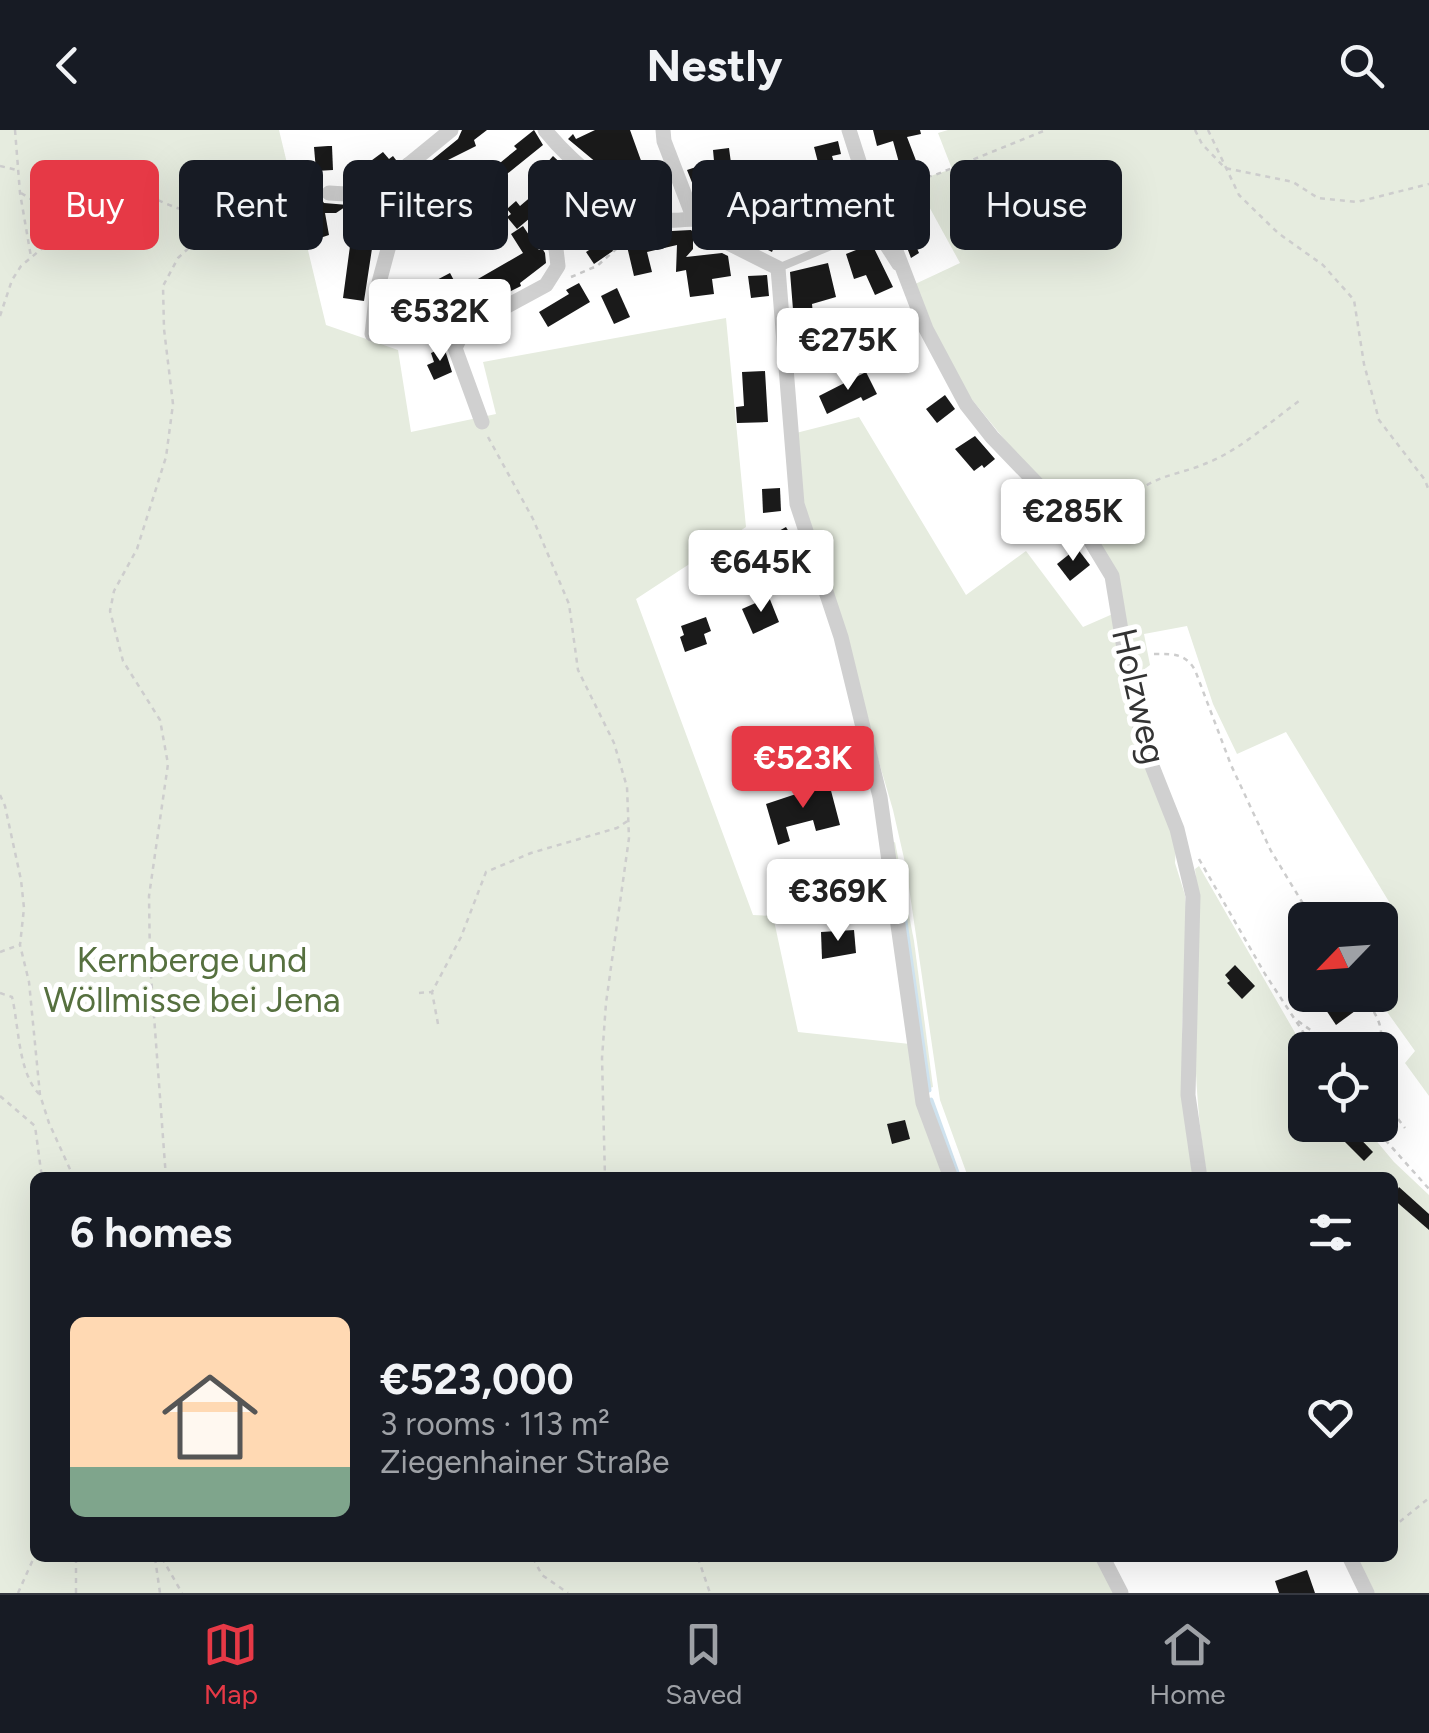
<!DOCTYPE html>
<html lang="en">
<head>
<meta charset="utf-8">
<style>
  :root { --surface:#171b24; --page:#242831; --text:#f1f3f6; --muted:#9ea1a6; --line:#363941; --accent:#e63946 }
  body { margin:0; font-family:Figtree,sans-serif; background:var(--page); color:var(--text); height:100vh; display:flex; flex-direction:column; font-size:38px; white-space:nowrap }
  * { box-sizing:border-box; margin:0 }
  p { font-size:32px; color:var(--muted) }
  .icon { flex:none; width:55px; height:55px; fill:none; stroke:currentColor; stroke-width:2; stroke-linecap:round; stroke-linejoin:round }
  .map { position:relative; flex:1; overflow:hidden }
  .drawer { position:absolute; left:30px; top:1042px; width:1368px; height:390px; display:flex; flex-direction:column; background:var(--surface); border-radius:15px; box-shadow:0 10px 40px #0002 }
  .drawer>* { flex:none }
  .guide { position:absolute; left:30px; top:30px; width:1370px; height:90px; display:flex; gap:20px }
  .needle { width:65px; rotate:245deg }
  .buttons { position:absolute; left:1288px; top:772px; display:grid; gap:20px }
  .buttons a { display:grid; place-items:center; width:110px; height:110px; border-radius:15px; background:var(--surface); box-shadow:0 10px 40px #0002; font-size:50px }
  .price { position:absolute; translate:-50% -85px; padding:0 22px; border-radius:10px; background:#fff; color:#222; font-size:32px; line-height:65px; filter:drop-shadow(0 2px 5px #0008) }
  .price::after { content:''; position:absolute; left:50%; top:60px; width:30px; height:22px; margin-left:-15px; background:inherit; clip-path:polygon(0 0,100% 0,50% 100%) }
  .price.active { background:var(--accent); color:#fff }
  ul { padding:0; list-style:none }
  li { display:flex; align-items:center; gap:30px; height:250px; padding:0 40px }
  li span { display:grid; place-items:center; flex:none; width:280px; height:200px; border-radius:15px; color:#555 }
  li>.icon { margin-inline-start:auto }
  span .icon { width:120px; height:120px; fill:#fffc; stroke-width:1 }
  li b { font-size:42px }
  h2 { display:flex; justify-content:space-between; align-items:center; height:120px; padding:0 40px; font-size:42px }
  .pill { padding:0 35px; border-radius:15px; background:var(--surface); box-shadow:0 10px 40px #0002; font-size:35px; line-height:90px }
  .pill.active { background:var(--accent); color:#fff }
  header { display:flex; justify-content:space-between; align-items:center; height:130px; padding:0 40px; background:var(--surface); font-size:45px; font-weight:700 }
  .tabs { display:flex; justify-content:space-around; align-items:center; height:140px; border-top:2px solid var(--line); background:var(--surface); font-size:28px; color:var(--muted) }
  .tabs a { display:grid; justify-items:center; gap:5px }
  .tabs .active { color:var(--accent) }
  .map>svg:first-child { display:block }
  .green { fill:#e6ecdf }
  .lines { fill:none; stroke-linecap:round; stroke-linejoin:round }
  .stream { stroke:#cfe2ee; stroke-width:5 }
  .building { fill:#1a1a1a }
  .path { stroke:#cdcdcd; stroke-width:2.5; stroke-dasharray:5 5; stroke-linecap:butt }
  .service { stroke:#d0d0d0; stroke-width:8 }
  .minor { stroke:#d0d0d0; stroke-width:15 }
  .labels { text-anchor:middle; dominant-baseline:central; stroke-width:10; stroke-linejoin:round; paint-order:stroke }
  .street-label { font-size:35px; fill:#333; stroke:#fff }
  .park-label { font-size:35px; fill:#56703f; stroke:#fff }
</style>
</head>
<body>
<header><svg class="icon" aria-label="back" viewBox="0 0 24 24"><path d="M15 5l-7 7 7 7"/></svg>Nestly<svg class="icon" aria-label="search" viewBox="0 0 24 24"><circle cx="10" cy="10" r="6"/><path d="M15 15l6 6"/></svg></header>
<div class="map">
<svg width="1429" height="1463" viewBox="0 0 1429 1463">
  <rect width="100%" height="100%" fill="#fff"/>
  <g class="green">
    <path d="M0 0H279L326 195 398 220 411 302 496 284 483 232 726 188 746 397 636 469 753 785 773 786 798 902 910 914 947 1047 35 1048V1428H1098L1117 1463H0Z"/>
    <path d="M948 0H1429V966L1405 933 1415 921 1375 865H1380V790H1360L1391 775 1286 602 1237 624 1213 574 1187 496 1144 504 1150 535 1133 548 1119 451 957 251 913 155 960 133 915 51 952 39 938 3Z"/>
    <path d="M859 287 966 465 1026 421 1083 497 1115 483 1176 717 1175 733 1185 765 1187 788 1182 902 1185 991 1193 1047H968L940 970 906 737 893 680 803 372 796 303Z"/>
    <path d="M895 712 914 811 933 957 927 959 891 714Z"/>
    <path d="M1199 736 1305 920V995H1363L1394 1032 1429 1065V1463H1371L1355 1428H1392V1048L1207 1047C1199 999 1195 951 1195 901 1195 847 1202 792 1195 739Z"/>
  </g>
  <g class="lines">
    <g class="stream">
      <path d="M900 756 929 960"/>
      <path d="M931 970 959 1048"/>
    </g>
  </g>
  <g class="building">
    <path d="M462 0H487L474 10 476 16 446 31 454 42 437 57 425 64 423 61 402 70 400 65 416 43 458 9Z"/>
    <path d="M534 0 543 15 487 60 479 50 517 19 514 16Z"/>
    <path d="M595 0H630L648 50 627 58 568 9 573 4 576 9Z"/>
    <path d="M873 0H920L921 4 907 7 920 41 903 47 893 11 877 16Z"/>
    <path d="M838 11 841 24 832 26 835 36 820 40 814 17Z"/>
    <path d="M328 16H332L333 40 316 41 314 17Z"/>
    <path d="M729 18 733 48 703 52 716 89 731 66 726 49 743 50 749 74 745 76 752 85 741 101 774 117 772 122 732 102 703 80 687 40 714 31 713 20Z"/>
    <path d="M383 22 389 29 393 26 396 30 373 49 364 36Z"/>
    <path d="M553 26 567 39 535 66 528 80 530 88 517 99 507 87 511 84 507 79 516 71 520 76 540 59 531 51Z"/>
    <path d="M898 39 911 81 908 82 924 112 916 116 919 123 911 128 884 57 876 46Z"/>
    <path d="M579 59 581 61 569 71 581 85 562 101 552 82Z"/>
    <path d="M289 61 270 77 272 81 257 85 252 72Z"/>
    <path d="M318 64 324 73 348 75 336 83H325L329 105 308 112 304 72 307 71V65Z"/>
    <path d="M604 70 614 77 627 85 606 92 594 82Z"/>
    <path d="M362 77 376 80 377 86 364 171 343 168 350 116 356 117Z"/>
    <path d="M460 82 469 95 450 107 442 93Z"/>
    <path d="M426 86 435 102 413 114 404 98Z"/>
    <path d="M523 96 539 120 542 118 545 123 546 133 520 153 521 156 495 169 492 162 471 172 464 157 523 123 511 104Z"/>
    <path d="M654 97 672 101 691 100 693 102V119L686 127 722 123 728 126 731 146 712 149 714 164 690 167 686 140 676 142 677 115 647 122 652 142 634 146 626 112 594 134 586 122 606 109Z"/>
    <path d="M869 108 893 157 875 165 866 145 854 149 846 124 856 120 854 115Z"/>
    <path d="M828 133 836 167 812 174 816 215 796 217 790 142Z"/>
    <path d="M450 143 464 169 442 180 429 154Z"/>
    <path d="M767 145 769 166 751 168 748 146Z"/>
    <path d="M391 152H398L394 191 397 202 383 206Z"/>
    <path d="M579 153 590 172 548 197 539 182 569 164 566 160Z"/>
    <path d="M617 158 630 187 614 194 601 166Z"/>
    <path d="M444 217 452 242 434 250 427 235 434 232 431 223Z"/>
    <path d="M765 241 768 292 737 293 736 277 744 276 742 242Z"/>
    <path d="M866 242 877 264 863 271 861 267 827 284 819 266Z"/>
    <path d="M945 265 955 279 937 293 926 279Z"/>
    <path d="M975 306 995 329 984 338 982 335 974 341 955 319Z"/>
    <path d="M1022 357 1037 373 1023 387 1008 371Z"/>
    <path d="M780 358 781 381 763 383 762 359Z"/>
    <path d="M786 397 797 416 771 431 759 412Z"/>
    <path d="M1077 418 1090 435 1070 451 1057 434Z"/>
    <path d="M769 467 779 492 753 504 742 479Z"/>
    <path d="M706 487 711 501 704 504 707 514 685 522 680 507 684 505 681 496Z"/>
    <path d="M829 653 840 695 816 701 813 690 786 697 790 711 778 715 766 674Z"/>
    <path d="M854 800 856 823 822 829 821 802Z"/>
    <path d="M1235 835 1255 856 1242 869 1227 853 1230 851 1225 845Z"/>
    <path d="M1316 865H1343L1355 881 1336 895Z"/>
    <path d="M905 990 910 1009 892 1014 887 994Z"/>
    <path d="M1328 995H1347L1373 1022 1364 1031Z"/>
    <path d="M1399 1057 1429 1084V1100L1392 1068Z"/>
    <path d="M1307 1440 1315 1463H1279L1275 1451Z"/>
  </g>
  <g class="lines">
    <g class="path">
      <path d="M15 0 20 63 31 127"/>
      <path d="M1195 0 1202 14 1225 38 1293 52 1318 68 1357 72 1429 54"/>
      <path d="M1208 0 1239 65 1278 103 1323 135 1354 170 1364 234 1379 290 1425 350 1429 361"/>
      <path d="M0 36 17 40"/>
      <path d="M888 57 935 45 1046 0"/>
      <path d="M21 63 57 85 65 97"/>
      <path d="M571 147 597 136 641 97"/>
      <path d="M0 186 12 150 21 136 108 63C137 54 157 73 184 80 197 83 211 84 224 85 254 45 267 30 316 56"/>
      <path d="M388 208 431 193 445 202"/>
      <path d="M488 307 533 389 569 474 578 540 614 613 627 657 629 708 606 873 602 928 605 1048"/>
      <path d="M1078 375 1101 385C1120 379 1131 365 1147 355 1166 344 1187 342 1207 333 1240 320 1270 292 1299 271"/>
      <path d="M1154 524C1173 524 1185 523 1195 540L1231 635 1271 721 1313 790"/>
      <path d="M0 665 5 676 21 750 24 778 20 815 29 852 40 965 49 993 74 1048"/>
      <path d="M800 665 799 656 802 653"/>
      <path d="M1199 729 1265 844 1315 920"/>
      <path d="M0 822 19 815"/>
      <path d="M0 863 12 867C19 896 18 942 39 964"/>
      <path d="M419 863 432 862"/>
      <path d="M1363 865C1375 883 1387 898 1378 920"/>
      <path d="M1298 891 1338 920"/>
      <path d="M438 894 432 862 461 807 486 742 531 723 617 698 629 690"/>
      <path d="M1380 965 1405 998"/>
      <path d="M0 966 35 996 42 1048"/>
      <path d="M1372 995 1429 1059"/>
      <path d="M166 1048 150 832 149 766 168 634 160 590 123 531 110 481 114 461 137 419 166 327 173 274 164 199 163 156 178 128 224 85"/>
      <path d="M1392 1398 1429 1368"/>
      <path d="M76 1428V1463"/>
      <path d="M155 1428 160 1463"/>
      <path d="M162 1428 182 1463"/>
      <path d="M533 1428 542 1445 568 1463"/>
      <path d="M698 1428 710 1463"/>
      <path d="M18 1463 35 1425"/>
    </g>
    <g class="service">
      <path d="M873 61 866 68 872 99 896 136"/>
      <path d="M778 138 872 99"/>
    </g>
    <g class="minor">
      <path d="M545 0C569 30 631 85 670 90 677 91 686 89 694 89"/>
      <path d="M663 0 664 11 694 89 726 112 778 138 797 374 841 507 880 667 923 973 951 1048"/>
      <path d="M849 0 865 50 873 61 926 199 966 274 992 307 1089 408 1112 446 1133 573 1148 626 1177 699 1193 766 1188 965 1200 1048"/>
      <path d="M329 63 362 65 375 62 451 0"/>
      <path d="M372 204 377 160 391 108 386 66 408 35"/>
      <path d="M482 292 455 218 464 199 546 155 558 136 556 119 539 81 543 74 583 41"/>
      <path d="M1103 1428 1121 1463"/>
      <path d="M1350 1428 1367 1463"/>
    </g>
  </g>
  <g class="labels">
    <g class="street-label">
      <text transform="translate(1139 566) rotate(77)">Holzweg</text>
    </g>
    <g class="park-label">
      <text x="192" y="830">Kernberge und<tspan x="192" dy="40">Wöllmisse bei Jena</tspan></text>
    </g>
  </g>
</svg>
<div class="buttons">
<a><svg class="needle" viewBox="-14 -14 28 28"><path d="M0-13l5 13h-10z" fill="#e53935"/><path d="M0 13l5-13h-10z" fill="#9ea1a6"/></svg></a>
<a><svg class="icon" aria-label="locate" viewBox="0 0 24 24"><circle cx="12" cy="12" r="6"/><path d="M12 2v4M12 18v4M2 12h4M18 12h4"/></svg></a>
</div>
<b class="price" style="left:440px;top:234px">€532K</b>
<b class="price" style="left:848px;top:263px">€275K</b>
<b class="price" style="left:1073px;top:434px">€285K</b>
<b class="price" style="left:761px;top:485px">€645K</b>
<b class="price active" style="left:803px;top:681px">€523K</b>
<b class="price" style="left:838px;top:814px">€369K</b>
<div class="guide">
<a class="pill active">Buy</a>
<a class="pill">Rent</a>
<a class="pill">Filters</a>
<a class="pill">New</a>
<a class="pill">Apartment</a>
<a class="pill">House</a>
</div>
<section class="drawer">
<h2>6 homes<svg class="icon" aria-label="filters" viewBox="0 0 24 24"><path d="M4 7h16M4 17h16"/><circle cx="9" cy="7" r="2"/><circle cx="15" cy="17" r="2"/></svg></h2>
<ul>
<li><span style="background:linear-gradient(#ffd9b3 75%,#7fa58c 0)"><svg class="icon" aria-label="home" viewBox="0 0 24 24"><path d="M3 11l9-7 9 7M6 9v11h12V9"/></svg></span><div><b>€523,000</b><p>3 rooms · 113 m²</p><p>Ziegenhainer Straße</p></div><svg class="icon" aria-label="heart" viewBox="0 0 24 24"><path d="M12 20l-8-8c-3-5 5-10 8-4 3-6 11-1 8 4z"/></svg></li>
</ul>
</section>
</div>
<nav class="tabs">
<a class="active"><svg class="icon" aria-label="map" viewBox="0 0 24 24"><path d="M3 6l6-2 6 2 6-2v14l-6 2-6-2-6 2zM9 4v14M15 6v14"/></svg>Map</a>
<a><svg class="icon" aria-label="saved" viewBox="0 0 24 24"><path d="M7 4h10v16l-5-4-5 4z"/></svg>Saved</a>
<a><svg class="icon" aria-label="home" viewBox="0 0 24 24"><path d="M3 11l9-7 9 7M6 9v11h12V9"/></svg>Home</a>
</nav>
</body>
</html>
